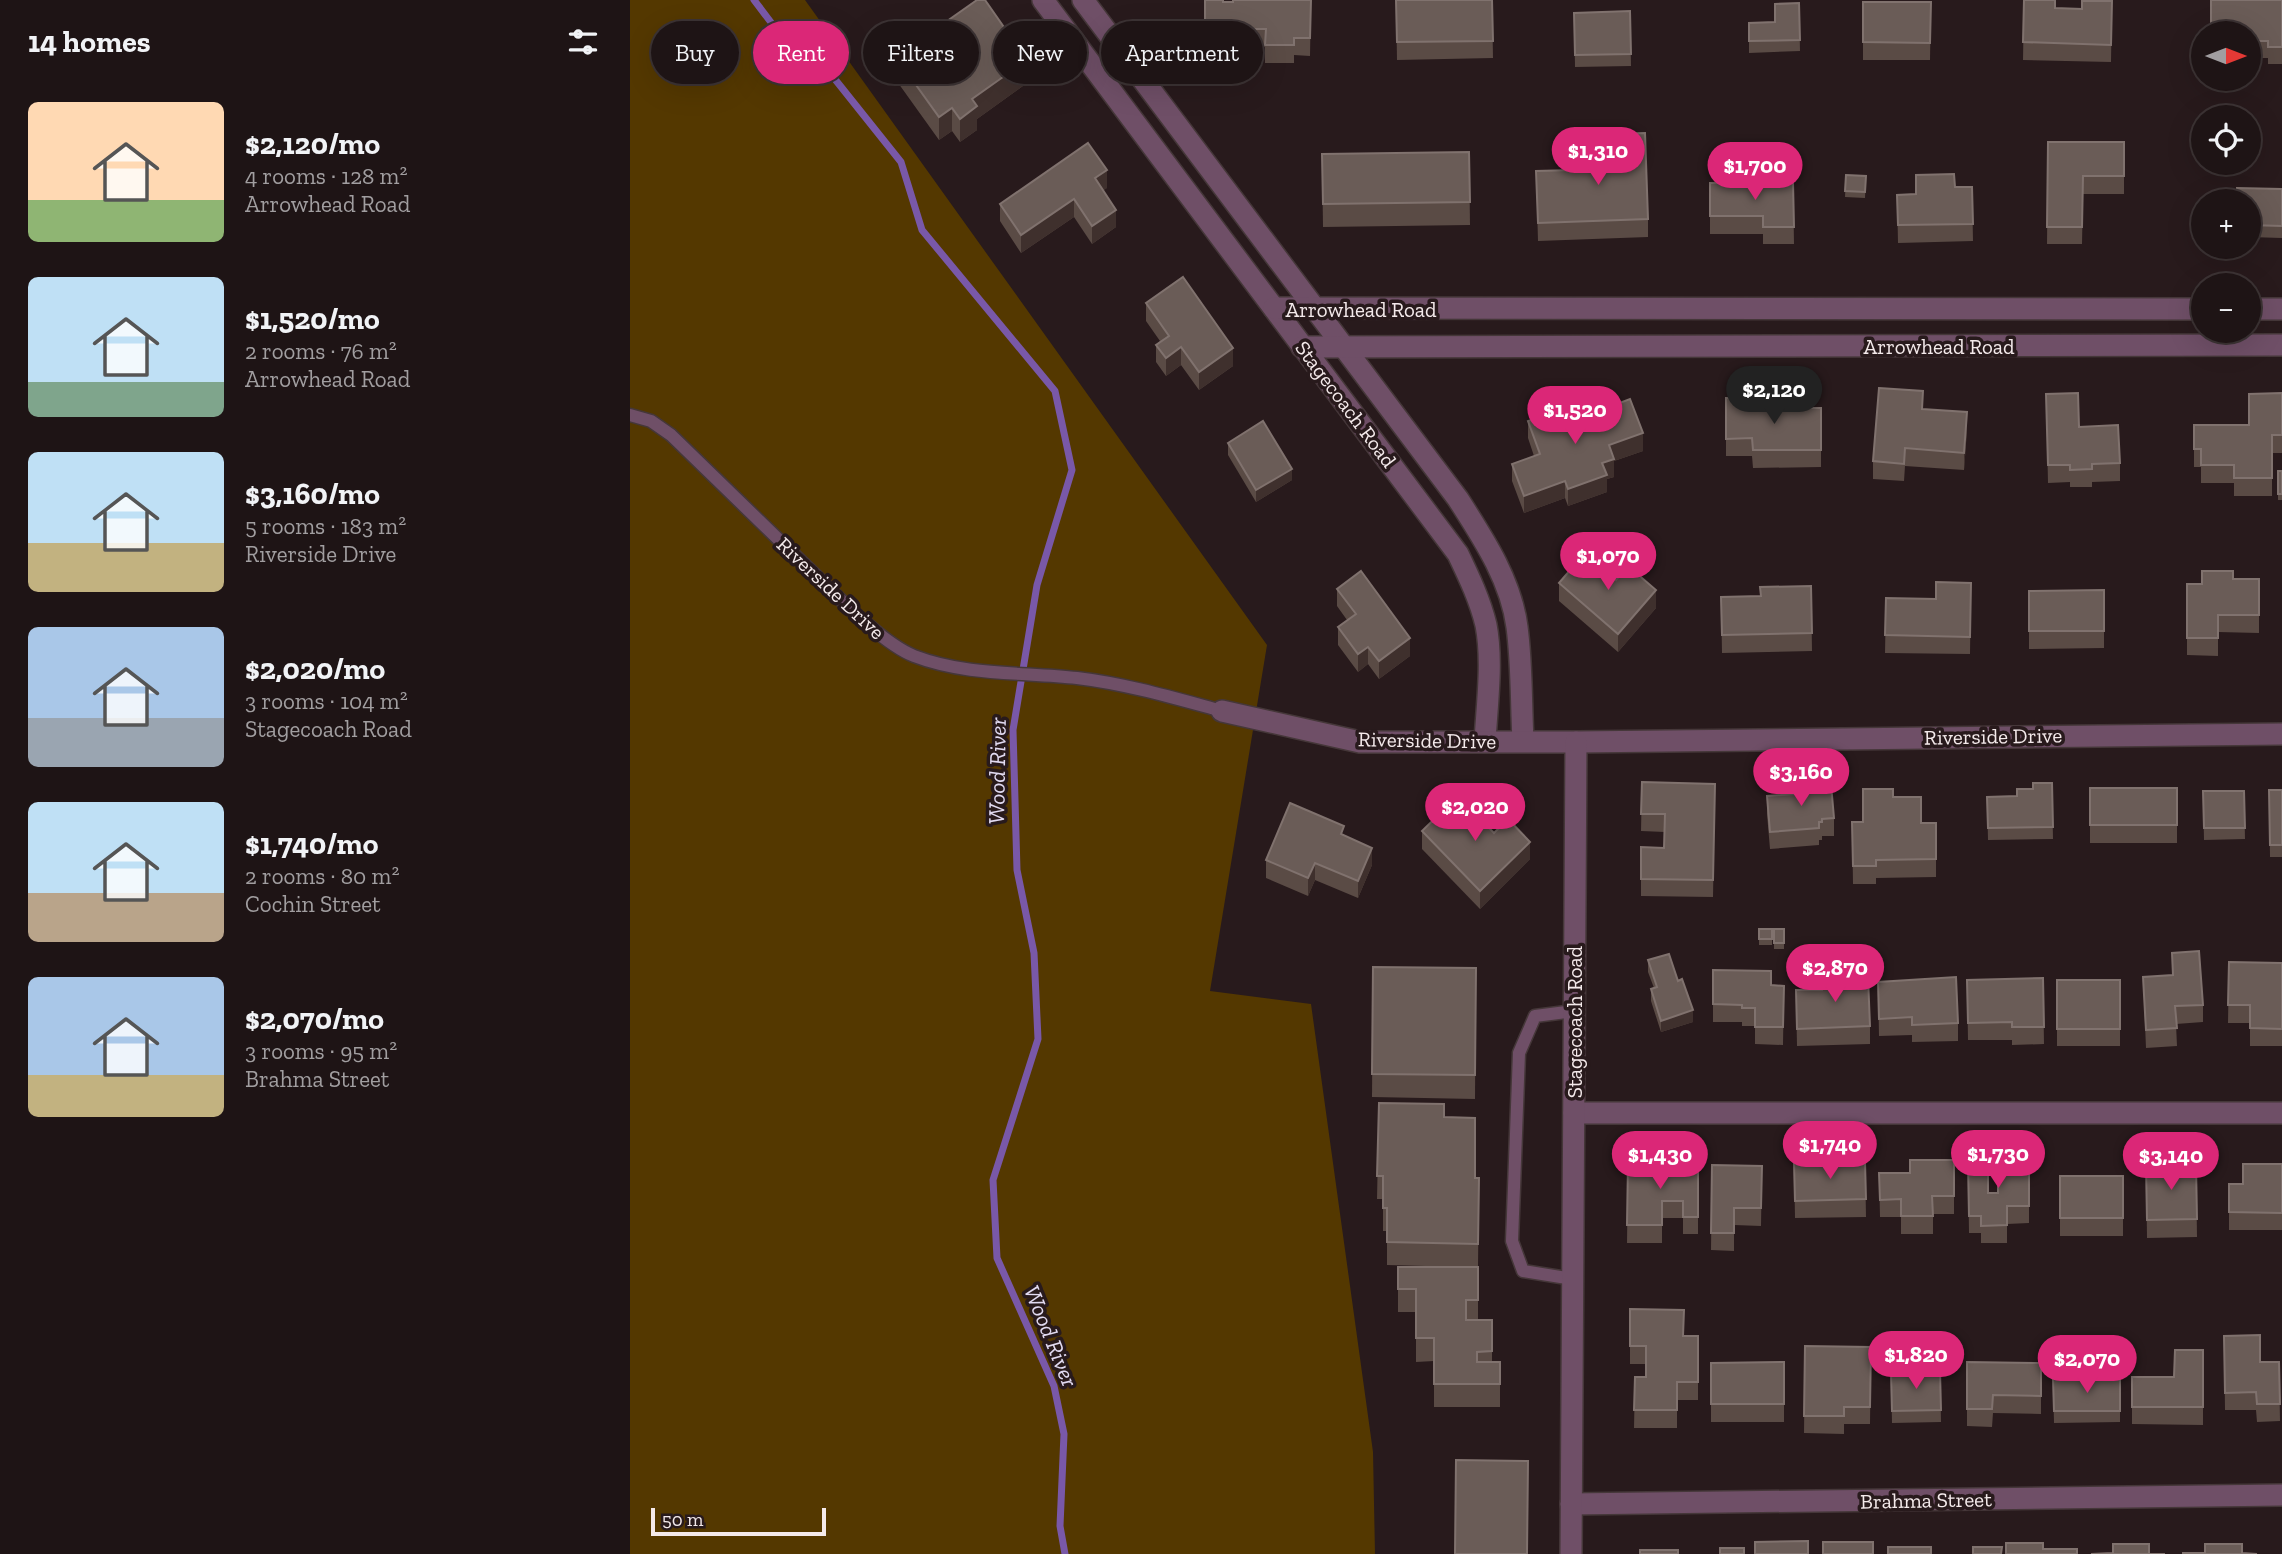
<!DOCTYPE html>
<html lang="en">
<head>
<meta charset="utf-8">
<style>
  :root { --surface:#1e1415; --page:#261d1e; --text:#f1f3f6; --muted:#a19ea0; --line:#3c3334; --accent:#db2777 }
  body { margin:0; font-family:"Zilla Slab",serif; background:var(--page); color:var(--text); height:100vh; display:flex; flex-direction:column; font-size:26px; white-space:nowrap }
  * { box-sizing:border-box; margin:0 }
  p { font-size:23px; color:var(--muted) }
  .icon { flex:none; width:38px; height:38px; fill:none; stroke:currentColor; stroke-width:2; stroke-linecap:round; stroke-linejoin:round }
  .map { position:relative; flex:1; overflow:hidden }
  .side { display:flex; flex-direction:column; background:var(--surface); width:630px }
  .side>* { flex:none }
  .guide { position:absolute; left:21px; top:21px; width:665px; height:63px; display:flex; gap:14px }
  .needle { width:46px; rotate:90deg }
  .fabs { position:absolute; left:1561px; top:21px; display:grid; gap:14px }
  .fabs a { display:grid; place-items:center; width:70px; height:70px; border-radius:50%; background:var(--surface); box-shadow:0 7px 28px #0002,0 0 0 2px var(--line); font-size:35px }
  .scale { position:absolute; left:21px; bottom:18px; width:175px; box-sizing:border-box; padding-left:7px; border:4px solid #f4eaeb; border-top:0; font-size:19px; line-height:24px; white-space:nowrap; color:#f4eaeb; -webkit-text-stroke:5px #281a1c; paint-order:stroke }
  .price { position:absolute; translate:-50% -60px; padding:0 16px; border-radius:24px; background:var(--accent); color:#fff; font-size:23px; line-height:46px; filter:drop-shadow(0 2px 4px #0008) }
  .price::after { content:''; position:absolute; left:50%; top:42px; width:21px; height:16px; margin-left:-10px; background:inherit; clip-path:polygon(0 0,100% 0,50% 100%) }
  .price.selected { background:#222; color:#fff }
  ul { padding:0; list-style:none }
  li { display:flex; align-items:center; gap:21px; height:175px; padding:0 28px }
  li span { display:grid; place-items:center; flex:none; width:196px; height:140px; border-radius:10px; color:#555 }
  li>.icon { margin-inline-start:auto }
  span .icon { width:84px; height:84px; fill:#fffc; stroke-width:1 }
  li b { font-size:30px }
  h2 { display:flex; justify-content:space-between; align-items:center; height:84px; padding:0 28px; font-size:30px }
  .chip { padding:0 24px; border-radius:32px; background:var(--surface); box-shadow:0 7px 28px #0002,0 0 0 2px var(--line); font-size:24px; line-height:63px }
  .chip.selected { background:var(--accent); color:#fff }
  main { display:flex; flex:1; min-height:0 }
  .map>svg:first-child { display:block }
  .green { fill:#543800 }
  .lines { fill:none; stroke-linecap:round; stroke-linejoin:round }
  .stream { stroke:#7958a8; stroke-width:7 }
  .lane-casing { stroke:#453739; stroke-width:15 }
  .street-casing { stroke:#453739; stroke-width:24 }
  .lane { stroke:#6f4f67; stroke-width:12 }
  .street { stroke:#6f4f67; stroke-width:21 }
  .wall { fill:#5a4b45 }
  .shaded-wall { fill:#3f302d }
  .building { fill:#6a5c57; stroke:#80726e; stroke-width:2 }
  .labels { text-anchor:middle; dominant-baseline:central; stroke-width:7; stroke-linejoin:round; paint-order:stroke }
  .street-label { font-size:21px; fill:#f4eaeb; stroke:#281a1c }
  .water-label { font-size:23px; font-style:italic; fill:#e2dbf1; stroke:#281a1c }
</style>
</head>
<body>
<main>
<section class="side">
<h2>14 homes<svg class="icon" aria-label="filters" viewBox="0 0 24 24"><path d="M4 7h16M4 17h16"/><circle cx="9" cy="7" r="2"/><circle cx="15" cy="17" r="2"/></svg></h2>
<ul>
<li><span style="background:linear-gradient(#ffd9b3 70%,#8fb573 0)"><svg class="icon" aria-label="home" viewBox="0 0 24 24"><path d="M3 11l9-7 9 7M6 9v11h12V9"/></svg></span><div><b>$2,120/mo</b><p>4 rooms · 128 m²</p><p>Arrowhead Road</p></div></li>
<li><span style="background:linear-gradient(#bfe0f5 75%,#7fa58c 0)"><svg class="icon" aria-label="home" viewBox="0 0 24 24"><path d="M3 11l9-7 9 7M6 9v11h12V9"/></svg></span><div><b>$1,520/mo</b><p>2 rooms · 76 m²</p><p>Arrowhead Road</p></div></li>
<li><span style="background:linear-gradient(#bfe0f5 65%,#c2b280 0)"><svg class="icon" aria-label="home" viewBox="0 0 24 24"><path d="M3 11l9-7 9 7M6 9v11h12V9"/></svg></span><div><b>$3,160/mo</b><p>5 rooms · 183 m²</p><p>Riverside Drive</p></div></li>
<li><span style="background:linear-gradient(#a9c7e8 65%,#9aa5b1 0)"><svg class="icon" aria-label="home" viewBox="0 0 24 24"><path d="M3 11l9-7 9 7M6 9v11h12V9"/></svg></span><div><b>$2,020/mo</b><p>3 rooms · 104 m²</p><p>Stagecoach Road</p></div></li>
<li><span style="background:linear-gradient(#bfe0f5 65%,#b9a48a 0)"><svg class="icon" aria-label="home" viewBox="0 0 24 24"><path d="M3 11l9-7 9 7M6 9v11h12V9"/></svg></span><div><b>$1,740/mo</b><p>2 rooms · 80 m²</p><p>Cochin Street</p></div></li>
<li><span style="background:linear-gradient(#a9c7e8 70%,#c2b280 0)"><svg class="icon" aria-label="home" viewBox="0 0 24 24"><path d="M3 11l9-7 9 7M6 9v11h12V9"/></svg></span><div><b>$2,070/mo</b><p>3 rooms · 95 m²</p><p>Brahma Street</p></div></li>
</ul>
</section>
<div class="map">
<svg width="1652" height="1554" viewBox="0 0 1652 1554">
  <rect width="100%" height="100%" fill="#281a1c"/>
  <path class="green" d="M0 0H175L637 645 580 991 681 1004 743 1452 745 1554H0Z"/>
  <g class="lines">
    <path class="stream" d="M124 0 143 25 196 68 271 162 292 230 425 391 442 470 407 585 383 730 387 870 404 953 408 1039 363 1180 367 1258 424 1386 434 1434 430 1526 435 1554"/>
    <defs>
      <g id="lane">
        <path d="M0 415 21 421 41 435C88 481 135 526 182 572 208 597 252 643 284 656 336 676 393 672 447 678 497 684 544 698 592 711"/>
        <path d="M943 1279 893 1271 882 1241 889 1053 905 1016 944 1011"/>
      </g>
      <g id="street">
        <path d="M413 0 828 554C839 577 850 600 856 625 863 661 857 704 855 741"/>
        <path d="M453 0 828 499C853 538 881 580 887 627 892 664 891 703 893 741"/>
        <path d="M644 308 1573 309"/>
        <path d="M1619 309H1652"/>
        <path d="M672 347 1652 345"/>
        <path d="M592 711 730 742H946L1652 734"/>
        <path d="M944 1113H1652"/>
        <path d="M941 1504 1652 1495"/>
        <path d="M941 1554 946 742"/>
      </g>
    </defs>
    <use href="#lane" class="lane-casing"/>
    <use href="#street" class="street-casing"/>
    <use href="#lane" class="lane"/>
    <use href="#street" class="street"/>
  </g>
  <g class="wall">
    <path d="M575 0 603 2 681 0 680 56 664 55V63H635V47L604 46 603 54H575Z"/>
    <path d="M766 0H862L863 58 767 60Z"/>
    <path d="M1394 0 1425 8 1452 9 1482 1 1481 62 1393 60Z"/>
    <path d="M1652 0V64H1638V58H1619V33Z"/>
    <path d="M1233 2H1301L1300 60H1233Z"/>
    <path d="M1169 3 1170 51 1119 53V23L1145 22Z"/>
    <path d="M1000 11 1001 66 945 67 944 13Z"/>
    <path d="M266 57 397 83 347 119V130L330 142 322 131 309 140 266 80Z"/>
    <path d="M980 134 1018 219V237L908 241 906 171 980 169Z"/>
    <path d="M1418 142H1494V194H1453L1452 244H1417Z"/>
    <path d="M839 152 840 225 693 227 692 154Z"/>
    <path d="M1216 175 1236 176 1235 198 1215 197Z"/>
    <path d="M1163 182 1164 244H1133V234H1080V183Z"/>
    <path d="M1325 187H1342L1343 241 1268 243 1267 195 1286 194Z"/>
    <path d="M477 188 473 190 486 227 462 244 444 217 391 253 370 221V204Z"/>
    <path d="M1652 189V238L1619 237V201Z"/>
    <path d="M516 303 603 366 569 390 551 365 536 376 526 362V345L530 341 516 321Z"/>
    <path d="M1652 393V453H1642V496H1604V483H1571V467H1564V425H1619Z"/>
    <path d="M1416 394 1449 427 1490 463V481L1462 482V487H1440V482L1418 483Z"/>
    <path d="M1096 398 1128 408H1191V467L1123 468 1122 456H1096Z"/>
    <path d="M1293 409 1337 430 1334 470 1275 466 1274 481 1243 479V461Z"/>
    <path d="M944 412 958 415 1013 451 984 461V477L977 479V492L938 506 935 498 894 513 882 481V464L904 456 898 438V421Z"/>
    <path d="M598 443 662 480 626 502 598 455Z"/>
    <rect x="1648" y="471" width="4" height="29"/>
    <path d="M1603 579H1629V633L1588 632V656L1557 655V584H1572Z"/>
    <path d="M986 580 1026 608 988 652 929 601V583Z"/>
    <path d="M1341 583 1340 654 1255 653 1256 598 1306 599Z"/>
    <path d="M1181 586 1182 651 1092 653 1091 597 1130 596Z"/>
    <path d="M707 589 780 656 749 679 738 664 728 672 708 645V627L717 620 707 606Z"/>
    <path d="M1474 590V648L1399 649V591Z"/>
    <path d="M1012 782 1085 784 1083 897 1011 896V847L1034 848 1035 832 1011 831Z"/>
    <path d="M1422 783 1423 839 1358 840 1357 797 1387 796 1403 789Z"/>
    <rect x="1460" y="788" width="87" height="55"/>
    <path d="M1639 790H1652V857H1640Z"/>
    <path d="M1573 791H1614L1615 839 1574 840Z"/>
    <path d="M1137 796 1204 818V836H1192V840H1189V845L1140 849 1137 814Z"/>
    <path d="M1263 797 1291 823H1306V877L1246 878V884H1223L1222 822H1233Z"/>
    <path d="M792 831 864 833 900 859 850 909 792 849Z"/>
    <path d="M714 836 742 865 728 898 685 880 678 896 636 878V860Z"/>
    <rect x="1129" y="929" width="13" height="16"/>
    <rect x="1144" y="929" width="10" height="20"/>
    <path d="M1542 953 1573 1005V1022L1546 1024 1547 1046 1516 1048 1513 977 1542 976Z"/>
    <path d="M1018 960 1063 1022 1031 1032 1021 1001V989L1024 988 1018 972Z"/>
    <path d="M1599 962 1652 963V1046H1620V1023H1598Z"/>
    <path d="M743 967 846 968 845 1099 742 1097Z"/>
    <path d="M1083 970 1141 985 1154 986 1153 1045 1125 1044V1026H1112V1022H1083Z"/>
    <path d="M1413 978 1414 1044 1382 1045V1040H1338L1337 980Z"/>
    <rect x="1427" y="980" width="63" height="66"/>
    <path d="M1248 982 1328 1023V1041L1282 1042V1035L1249 1036Z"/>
    <path d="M1166 990H1192L1240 1026V1044L1167 1046Z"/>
    <path d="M749 1103 814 1117 845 1178H849L848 1267V1320H862V1362H870V1407H804V1361L786 1362V1312H768V1267H833L757 1265V1231H753V1199H747Z"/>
    <path d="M1399 1157V1223L1377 1224V1243H1351V1233H1339L1338 1164 1358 1193H1368Z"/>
    <path d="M1324 1160V1214H1303V1234H1271V1217H1250L1249 1173H1280Z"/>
    <path d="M1235 1162 1236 1217 1165 1218 1164 1163Z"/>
    <path d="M998 1163 1068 1164V1234H1053V1218H1032V1243H997Z"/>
    <path d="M1652 1164V1230H1599V1184H1613Z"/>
    <path d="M1082 1165 1132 1166 1131 1226 1104 1225V1251L1081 1250Z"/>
    <path d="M1566 1165 1567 1237 1517 1238 1516 1166Z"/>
    <rect x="1430" y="1176" width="63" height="60"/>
    <path d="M1000 1309 1054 1336H1068V1400H1047V1428H1004L1005 1377H1016V1364H1000Z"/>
    <path d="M1594 1336 1630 1362H1649L1650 1421 1627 1422 1626 1410H1595Z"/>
    <path d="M1175 1346 1241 1347 1240 1424H1214V1434L1174 1433Z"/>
    <path d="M1573 1350V1425L1502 1424V1377H1544Z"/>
    <path d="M1154 1362V1422H1081V1363Z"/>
    <path d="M1337 1362 1411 1363V1414L1363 1413 1362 1427 1337 1426Z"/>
    <path d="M1310 1371 1311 1422 1262 1423 1261 1373Z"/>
    <path d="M1490 1378V1422L1424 1423 1423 1379Z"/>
  </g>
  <g class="shaded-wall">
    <path d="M397 60V83L347 119V130L330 142V119L342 99Z"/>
    <path d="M322 108V131L309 140V117Z"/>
    <path d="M477 170V188L465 196V178Z"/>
    <path d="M444 199V217L391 253V235Z"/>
    <path d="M486 210V227L462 244V226Z"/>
    <path d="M551 347V365L536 376V358Z"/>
    <path d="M603 348V366L569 390V372Z"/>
    <path d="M1337 412V430L1334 470V453Z"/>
    <path d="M1013 433V451L984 461V477L977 479V492L938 506V489L972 463 979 445Z"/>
    <path d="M662 469V480L626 502V490Z"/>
    <path d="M935 481V498L894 513V496Z"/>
    <path d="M1026 590V608L988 652V634Z"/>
    <path d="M780 638V656L749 679V661Z"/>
    <path d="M738 647V664L728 672V654Z"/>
    <path d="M900 842V859L850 909V891Z"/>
    <path d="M742 848V865L728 898V881Z"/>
    <path d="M685 863V880L678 896V878Z"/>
    <path d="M1063 1010V1022L1031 1032V1021Z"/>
  </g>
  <g class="building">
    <path d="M347 0H355L397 60 342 99 347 106 330 119 322 108 309 117 266 57Z"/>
    <path d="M575 0H593V2H603V0H681L680 38H664V45H635L636 29H604L603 37 575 36Z"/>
    <path d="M766 0H862L863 41 767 42Z"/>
    <path d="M1394 0H1425V8L1452 9V1H1482L1481 45 1393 42Z"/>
    <path d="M1581 0H1652V47H1638V41H1619V33H1581Z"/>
    <path d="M1233 2H1301L1300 43 1233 42Z"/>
    <path d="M1169 3 1170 40 1119 41V23L1145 22V4Z"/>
    <path d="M1000 11 1001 54 945 55 944 13Z"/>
    <path d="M1015 133 1018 219 908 223 906 171 981 169 980 134Z"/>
    <path d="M1418 142H1494V176H1453L1452 227H1417Z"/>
    <path d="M458 143 477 170 465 178 486 210 462 226 444 199 391 235 370 204Z"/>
    <path d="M839 152 840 202 693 204 692 154Z"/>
    <path d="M1324 174 1325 187H1342L1343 224 1268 225 1267 195 1286 194V175Z"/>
    <path d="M1216 175 1236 176 1235 192 1215 191Z"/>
    <path d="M1163 182 1164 227H1133V216H1080V183Z"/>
    <path d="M1607 188 1652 189V226L1619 225V201H1607Z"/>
    <path d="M553 277 603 348 569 372 551 347 536 358 526 345 539 336 516 303Z"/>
    <path d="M1249 388 1293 391 1292 409 1337 412 1334 453 1275 448 1274 464 1243 461Z"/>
    <path d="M1448 393 1449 427 1488 425 1490 463 1462 464V469L1440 470V465H1418L1416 394Z"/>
    <path d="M1652 393V435H1642V478H1604V465H1571V449H1564V425H1619V394Z"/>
    <path d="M1096 398H1128V408H1191V450H1123L1122 438 1096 439Z"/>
    <path d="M1000 399 1013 433 979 445 984 459 972 463 977 475 938 489 935 481 894 496 882 464 910 454 898 421 942 405 944 412 955 408 958 415Z"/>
    <path d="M633 421 662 469 626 490 598 443Z"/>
    <rect x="1648" y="471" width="4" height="23"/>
    <path d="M955 553 986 580 998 566 1026 590 988 634 929 583Z"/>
    <path d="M731 571 780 638 749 661 738 647 728 654 708 627 726 614 707 589Z"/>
    <path d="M1572 571H1603V579H1629V615H1588V638H1557V584H1572Z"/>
    <path d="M1306 582 1341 583 1340 637 1255 635 1256 598 1306 599Z"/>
    <path d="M1181 586 1182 633 1092 635 1091 597 1131 596 1130 587Z"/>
    <path d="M1474 590V631H1399V591Z"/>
    <path d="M1012 782 1085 784 1083 880 1011 879V847L1034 848 1035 814H1011Z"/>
    <path d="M1403 783H1422L1423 827 1358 828 1357 797 1387 796V789H1403Z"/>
    <path d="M1201 784 1204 818 1192 819V822H1189V828L1140 832 1137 796 1164 794V787Z"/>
    <rect x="1460" y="788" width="87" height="37"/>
    <path d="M1233 789H1263V797H1291V823H1306V859L1246 860V866H1223L1222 822H1233Z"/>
    <path d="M1639 790H1652V845H1640Z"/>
    <path d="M1573 791H1614L1615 828H1574Z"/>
    <path d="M828 796 864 833 878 819 900 842 850 891 792 831Z"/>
    <path d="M660 803 714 826 711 834 742 848 728 881 685 863 678 878 636 860Z"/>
    <rect x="1129" y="929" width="13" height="10"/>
    <rect x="1144" y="929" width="10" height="14"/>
    <path d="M1569 951 1573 1005 1545 1006 1547 1028 1516 1030 1513 977 1543 975 1542 953Z"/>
    <path d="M1039 954 1048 981 1052 979 1063 1010 1031 1021 1021 989 1027 987 1018 960Z"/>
    <path d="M1599 962 1652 963V1029L1620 1028V1005H1598Z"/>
    <path d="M743 967 846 968 845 1075 742 1074Z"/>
    <path d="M1083 970 1141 971V985L1154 986 1153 1027H1125V1008H1112V1005L1083 1004Z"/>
    <path d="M1238 977 1240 1026 1167 1029 1166 990H1192V978Z"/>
    <path d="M1326 977 1328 1023 1282 1025V1017L1249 1019 1248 982Z"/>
    <path d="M1413 978 1414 1027H1382V1022L1338 1023 1337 980Z"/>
    <rect x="1427" y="980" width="63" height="49"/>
    <path d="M749 1103 814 1104V1117L845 1118V1178H849L848 1244 757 1242V1208H753V1176H747Z"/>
    <path d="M1399 1157V1206H1377V1225L1351 1226V1216H1339L1338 1164 1358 1163V1193H1368V1158Z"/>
    <path d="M1280 1160H1324V1196H1302L1303 1216H1271V1199L1250 1200 1249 1173H1280Z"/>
    <path d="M1235 1162 1236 1199 1165 1201 1164 1163Z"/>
    <path d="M998 1163 1068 1164V1217H1053V1201H1032V1225H997Z"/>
    <path d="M1613 1164H1652V1213L1599 1212V1184H1613Z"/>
    <path d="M1082 1165 1132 1166 1131 1208H1104V1233H1081Z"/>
    <path d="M1566 1165 1567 1219 1517 1220 1516 1166Z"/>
    <rect x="1430" y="1176" width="63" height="42"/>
    <path d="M768 1267H848V1300H836V1320H862V1351L847 1352V1362H870V1384H804V1338H786V1289H768Z"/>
    <path d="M1000 1309 1054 1310 1053 1336H1068V1382H1047V1410H1004L1005 1377H1016V1346H1000Z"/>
    <path d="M1630 1335V1362H1649L1650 1404H1627L1626 1392 1595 1393 1594 1336Z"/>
    <path d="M1175 1346 1241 1347 1240 1407H1214V1416H1174Z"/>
    <path d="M1545 1350H1573V1407H1502V1377H1544Z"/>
    <path d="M1154 1362V1404H1081V1363Z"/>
    <path d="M1337 1362 1411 1363V1396L1363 1395 1362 1409H1337Z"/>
    <path d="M1310 1371 1311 1410 1262 1411 1261 1373Z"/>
    <path d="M1490 1378V1411H1424L1423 1379Z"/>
    <path d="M826 1460 898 1461 897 1554H825Z"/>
    <path d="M1178 1541V1554H1125V1542Z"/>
    <rect x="1193" y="1542" width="50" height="12"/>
    <path d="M1376 1543H1413V1549H1447V1554H1376Z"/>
    <path d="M1483 1544H1519V1554H1535H1461L1483 1553Z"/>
    <path d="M1575 1544H1612V1553L1627 1554H1553V1553H1575Z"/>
    <rect x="1258" y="1547" width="43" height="7"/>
    <path d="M1343 1547H1372L1371 1554H1343Z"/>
    <rect x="1090" y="1548" width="24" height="6"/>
    <rect x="1010" y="1550" width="38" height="4"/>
  </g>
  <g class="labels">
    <g class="street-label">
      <text x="731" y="309">Arrowhead Road</text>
      <text x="1309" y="346">Arrowhead Road</text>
      <text transform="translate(716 404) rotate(53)">Stagecoach Road</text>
      <text transform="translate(201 588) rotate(43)">Riverside Drive</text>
      <text transform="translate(1363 736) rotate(-1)">Riverside Drive</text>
      <text transform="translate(797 740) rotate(1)">Riverside Drive</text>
      <text transform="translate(944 1022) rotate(-90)">Stagecoach Road</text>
      <text transform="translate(1296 1500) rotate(-1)">Brahma Street</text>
    </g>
    <g class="water-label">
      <text transform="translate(367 771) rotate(-89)">Wood River</text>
      <text transform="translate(421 1336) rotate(68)">Wood River</text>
    </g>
  </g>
</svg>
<div class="fabs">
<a><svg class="needle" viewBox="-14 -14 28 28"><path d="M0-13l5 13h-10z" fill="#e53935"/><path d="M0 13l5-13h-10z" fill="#a19ea0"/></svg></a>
<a><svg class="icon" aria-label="locate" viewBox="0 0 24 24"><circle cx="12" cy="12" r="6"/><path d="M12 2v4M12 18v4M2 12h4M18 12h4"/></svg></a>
<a>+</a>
<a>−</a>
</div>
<div class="scale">50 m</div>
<b class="price" style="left:968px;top:187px">$1,310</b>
<b class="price" style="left:1125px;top:202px">$1,700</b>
<b class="price selected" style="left:1144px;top:426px">$2,120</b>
<b class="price" style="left:945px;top:446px">$1,520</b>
<b class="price" style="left:978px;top:592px">$1,070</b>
<b class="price" style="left:1171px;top:808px">$3,160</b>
<b class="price" style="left:845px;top:843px">$2,020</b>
<b class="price" style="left:1205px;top:1004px">$2,870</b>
<b class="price" style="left:1200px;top:1181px">$1,740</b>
<b class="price" style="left:1368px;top:1190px">$1,730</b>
<b class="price" style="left:1030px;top:1191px">$1,430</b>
<b class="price" style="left:1541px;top:1192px">$3,140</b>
<b class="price" style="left:1286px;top:1391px">$1,820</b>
<b class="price" style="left:1457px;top:1395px">$2,070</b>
<div class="guide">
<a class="chip">Buy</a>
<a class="chip selected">Rent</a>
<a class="chip">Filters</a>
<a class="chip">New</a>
<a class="chip">Apartment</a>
</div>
</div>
</main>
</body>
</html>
